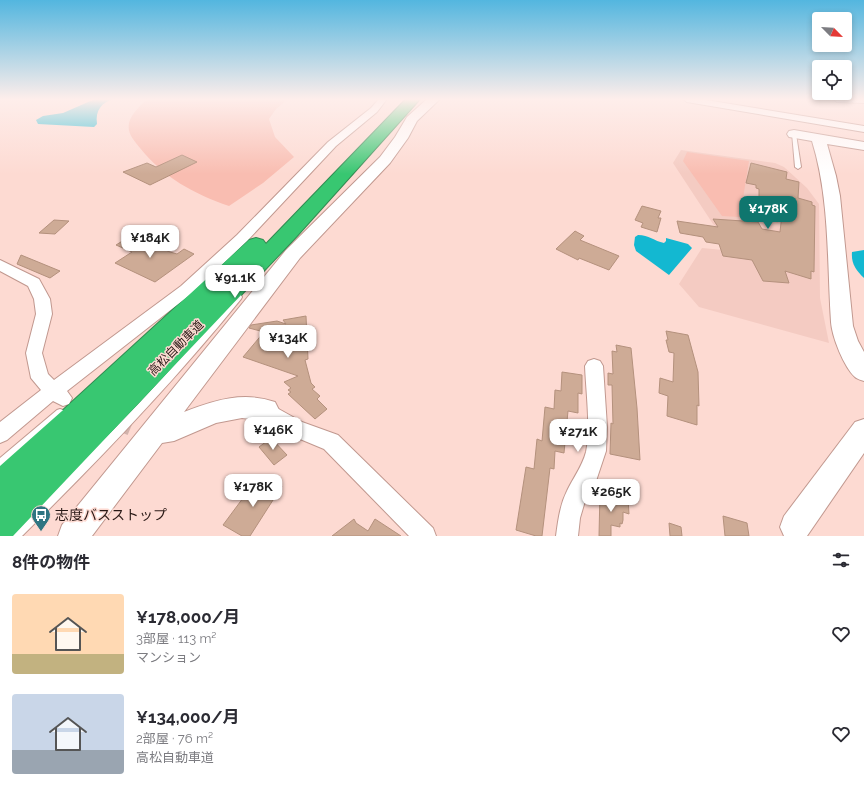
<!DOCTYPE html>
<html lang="ja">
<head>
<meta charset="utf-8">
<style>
  :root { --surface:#fff; --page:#f7f7f7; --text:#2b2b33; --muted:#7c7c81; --accent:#0f766e }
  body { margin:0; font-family:Raleway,"Noto Sans JP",sans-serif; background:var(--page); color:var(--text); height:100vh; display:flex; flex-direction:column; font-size:15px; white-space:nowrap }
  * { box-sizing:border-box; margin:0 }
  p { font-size:13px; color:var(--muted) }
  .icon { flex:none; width:22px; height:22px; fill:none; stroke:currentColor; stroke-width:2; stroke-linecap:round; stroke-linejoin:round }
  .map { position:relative; height:536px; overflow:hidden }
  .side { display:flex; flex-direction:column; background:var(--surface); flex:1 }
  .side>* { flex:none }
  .needle { width:26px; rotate:114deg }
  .fabs { position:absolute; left:812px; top:12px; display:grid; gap:8px }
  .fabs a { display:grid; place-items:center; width:40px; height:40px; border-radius:4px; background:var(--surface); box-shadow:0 2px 6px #0003; font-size:20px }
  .price { position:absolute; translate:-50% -34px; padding:0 9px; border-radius:8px; background:#fff; color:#222; font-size:13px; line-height:26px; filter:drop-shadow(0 1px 2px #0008) }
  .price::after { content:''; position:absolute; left:50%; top:24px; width:12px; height:9px; margin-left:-6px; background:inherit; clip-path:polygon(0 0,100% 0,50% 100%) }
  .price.current { background:var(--accent); color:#fff }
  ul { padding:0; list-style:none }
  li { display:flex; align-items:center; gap:12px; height:100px; padding:0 12px }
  li span { display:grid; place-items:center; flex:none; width:112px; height:80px; border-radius:4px; color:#555 }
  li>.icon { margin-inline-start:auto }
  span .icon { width:48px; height:48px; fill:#fffc; stroke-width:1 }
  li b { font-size:17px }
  h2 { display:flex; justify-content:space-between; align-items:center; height:48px; padding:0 12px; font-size:17px }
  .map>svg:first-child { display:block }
  .built { fill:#f4cbc2 }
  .green { fill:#f9bdb1 }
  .water { fill:#13b8d1 }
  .building { fill:#ceab96; stroke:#b4917d }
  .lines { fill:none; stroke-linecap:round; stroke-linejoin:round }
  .street-tunnel { stroke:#d2b3ac; stroke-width:20; stroke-dasharray:20 10; stroke-linecap:butt }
  .lane-casing { stroke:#c1988f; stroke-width:2 }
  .street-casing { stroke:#c1988f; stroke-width:2 }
  .secondary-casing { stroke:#c1988f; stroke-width:2 }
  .highway-casing { stroke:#328a51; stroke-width:2 }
  .lane { fill:#fff; fill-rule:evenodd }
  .street { fill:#fff; fill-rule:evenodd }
  .secondary { fill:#fff; fill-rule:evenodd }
  .highway { fill:#38c771; fill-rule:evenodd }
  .labels { text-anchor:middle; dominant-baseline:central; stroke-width:3; stroke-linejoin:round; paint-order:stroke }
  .street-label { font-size:12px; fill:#281815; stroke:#fddad2 }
  .near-poi-label { font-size:14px; fill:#281815; stroke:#fddad2; text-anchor:start }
</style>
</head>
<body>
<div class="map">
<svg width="864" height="536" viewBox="0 0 864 536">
  <rect width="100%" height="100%" fill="#fddad2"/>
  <path class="built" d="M681 150 775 163 784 167 807 188 819 204 820 298 829 343 699 307 679 284 702 248 733 251 731 239 713 224 673 163Z"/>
  <g class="green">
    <path d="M147 99H288L276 109 269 119 275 137 294 157 263 183 229 206C194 194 163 177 140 148 134 140 127 134 129 123 131 114 141 105 147 99Z"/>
    <path d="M687 152 749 161 740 217 722 216 683 161Z"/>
    <path d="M745 197 779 205 778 223 742 213Z"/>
  </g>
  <g class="water">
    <path d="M95 99H114C102 102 95 110 97 124L94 127 38 124 36 120 43 116 63 113Z"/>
    <path d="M638 235C649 235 654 241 664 243L666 241V238L688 244 692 248 669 275 636 251 634 245 635 237Z"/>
    <path d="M864 250V278C856 270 851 264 852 252Z"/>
  </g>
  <g class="building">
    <path d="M182 155 197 162 150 185 123 172 147 163 156 167Z"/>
    <path d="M751 163 787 172 786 179 799 182 798 198 812 202V205L815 206 814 272 811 271V279L785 271 789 283 763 281 752 260 723 256 719 244 706 242 703 237 680 233 677 221 718 227 713 219 758 222 762 229 780 232 783 205 759 198V189L756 188V185L746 183Z"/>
    <path d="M642 206 661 211 658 218H661L657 232 641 227 643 223 635 220Z"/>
    <path d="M54 220 69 221 55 234 39 233Z"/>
    <path d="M575 231 584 236 580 240 619 256 609 270 579 258 578 260 556 249Z"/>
    <path d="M132 235 170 252 177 254 184 249 194 254 155 282 115 263 132 252 116 245Z"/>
    <path d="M21 255 60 271 50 278 17 264Z"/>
    <path d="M306 316 308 359 305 360 311 383 315 387 312 389 320 396 317 399 327 409 315 419 288 394 291 392 288 390 291 388 284 382 298 376 243 357 264 332 249 328 251 325 277 321 286 324 283 320Z"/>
    <path d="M666 331 688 335 698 372 699 406 697 405V425L667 416 668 396 659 393 660 378 673 382 674 353 669 352 666 340H668Z"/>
    <path d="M616 345 631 348 637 408 640 460 610 454 611 423 613 424 612 385H608V373L613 374 612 351 617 352Z"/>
    <path d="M562 372 582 375V394L578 393V413L568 411 564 453 555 451 554 469 550 468 542 536H536L516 530 520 505 526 467 534 469 537 439 542 441 545 407 554 409 555 390 561 391Z"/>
    <path d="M271 438 287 455 274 465 259 447Z"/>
    <path d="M264 477 282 486 250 536H242L223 525 246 494 248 495 257 482 259 483Z"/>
    <path d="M600 492 628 499 629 514 623 512V520L622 524 620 523V527L611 525V536H599Z"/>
    <path d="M723 516 747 523 749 536H725Z"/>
    <path d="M354 519 356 523 368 531 375 519 401 536H332Z"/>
    <path d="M669 523 681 527 682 536H670Z"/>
  </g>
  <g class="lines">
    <path class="street-tunnel" d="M113 418 137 428"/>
    <defs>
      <g id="lane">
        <path d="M792 133 796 134 801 167 798 169 795 167Z"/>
        <path d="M238 294 241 295 242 297 241 299C173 383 99 460 22 536H8L10 532C89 456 166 379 235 295Z"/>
        <path d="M60 409 63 410 65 413 63 416 4 469 0 470V458L57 410Z"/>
      </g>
      <g id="street">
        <path d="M379 99H387L377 112 336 146 247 241 191 294 67 391 72 398 69 404 63 406 53 401 7 440 0 443V422L41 390 31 378 26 353 36 314 34 299 28 286 0 271V260L39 279 50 299 52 314 42 353 48 374 54 380 181 286 237 235 328 142 371 108Z"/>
        <path d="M683 99H700L864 126V132L687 102Z"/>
        <path d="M833 99H864V103L837 102Z"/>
        <path d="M594 359 600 361 603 366 607 427 606 451 596 481 585 501 580 518 578 536H556C558 521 560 505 567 491 573 478 582 467 586 452 591 429 586 391 585 366L588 361Z"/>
        <path d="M266 402 302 422 338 435 433 528 436 536H409L324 449 288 434 259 416 257 410 259 404Z"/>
      </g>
      <g id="secondary">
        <path d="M427 99H440L417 121 408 138 390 163 300 258 184 412C214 400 244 391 275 402L279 410 275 418 266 421 242 418 216 423 174 441 162 443 92 536H58L62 525 286 250 380 157 395 137 407 117Z"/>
        <path d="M794 130 864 142V150L827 144 836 176 840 196 853 326 858 341 864 352V381C861 380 857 379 855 377 844 367 832 337 831 322 827 262 830 199 812 141L789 137 787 134 789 131Z"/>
        <path d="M864 419V453L807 536H784L780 527 784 516 855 422Z"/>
      </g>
      <path id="highway" d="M406 99H420L296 237 13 536H0V466L62 411 249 240 256 238 263 240 266 244Z"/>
    </defs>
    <use href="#lane" class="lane-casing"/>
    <use href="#street" class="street-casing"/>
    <use href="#secondary" class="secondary-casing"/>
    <use href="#highway" class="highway-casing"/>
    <use href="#lane" class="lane"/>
    <use href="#street" class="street"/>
    <use href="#secondary" class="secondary"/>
    <use href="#highway" class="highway"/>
  </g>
  <linearGradient id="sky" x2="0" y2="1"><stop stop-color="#53b6df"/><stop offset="0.57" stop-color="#feeeeb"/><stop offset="1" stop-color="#feeeeb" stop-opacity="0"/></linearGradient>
  <rect width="864" height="174" fill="url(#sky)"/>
  <defs>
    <symbol id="bus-pin" viewBox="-11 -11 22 30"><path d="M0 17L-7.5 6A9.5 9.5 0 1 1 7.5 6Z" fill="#2f7582" stroke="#fddad2"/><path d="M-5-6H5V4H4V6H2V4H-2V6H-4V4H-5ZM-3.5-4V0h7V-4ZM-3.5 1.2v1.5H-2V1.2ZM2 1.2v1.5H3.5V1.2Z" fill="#fff"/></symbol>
  </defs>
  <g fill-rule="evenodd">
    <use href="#bus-pin" x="30" y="504" width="22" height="30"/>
  </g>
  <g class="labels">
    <g class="street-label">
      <text transform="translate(176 348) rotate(-45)">高松自動車道</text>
    </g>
    <g class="near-poi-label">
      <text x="55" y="515">志度バスストップ</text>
    </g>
  </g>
</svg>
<div class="fabs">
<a><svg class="needle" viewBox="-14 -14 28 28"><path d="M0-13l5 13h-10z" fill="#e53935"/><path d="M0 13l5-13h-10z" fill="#7c7c81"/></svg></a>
<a><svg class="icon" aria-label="locate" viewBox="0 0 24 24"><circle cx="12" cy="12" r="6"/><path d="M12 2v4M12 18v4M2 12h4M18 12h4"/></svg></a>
</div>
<b class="price current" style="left:768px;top:230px">¥178K</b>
<b class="price" style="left:150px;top:259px">¥184K</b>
<b class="price" style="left:235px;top:299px">¥91.1K</b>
<b class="price" style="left:288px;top:359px">¥134K</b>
<b class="price" style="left:273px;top:451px">¥146K</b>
<b class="price" style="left:578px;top:453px">¥271K</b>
<b class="price" style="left:253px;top:508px">¥178K</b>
<b class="price" style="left:611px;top:513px">¥265K</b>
</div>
<section class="side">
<h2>8件の物件<svg class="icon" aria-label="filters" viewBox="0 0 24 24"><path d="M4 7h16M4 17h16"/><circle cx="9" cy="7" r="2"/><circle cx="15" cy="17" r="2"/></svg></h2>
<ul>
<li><span style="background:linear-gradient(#ffd9b3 75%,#c2b280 0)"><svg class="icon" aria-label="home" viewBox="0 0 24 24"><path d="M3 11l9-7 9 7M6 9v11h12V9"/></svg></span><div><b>¥178,000/月</b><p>3部屋 · 113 m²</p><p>マンション</p></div><svg class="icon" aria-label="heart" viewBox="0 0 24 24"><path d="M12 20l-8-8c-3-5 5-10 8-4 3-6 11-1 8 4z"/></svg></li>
<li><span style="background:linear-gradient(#c9d6e8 70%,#9aa5b1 0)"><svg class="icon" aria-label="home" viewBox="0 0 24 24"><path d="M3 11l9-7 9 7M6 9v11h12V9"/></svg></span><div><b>¥134,000/月</b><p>2部屋 · 76 m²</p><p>高松自動車道</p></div><svg class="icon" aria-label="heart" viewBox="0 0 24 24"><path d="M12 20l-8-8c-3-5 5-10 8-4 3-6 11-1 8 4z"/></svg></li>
</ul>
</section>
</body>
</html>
